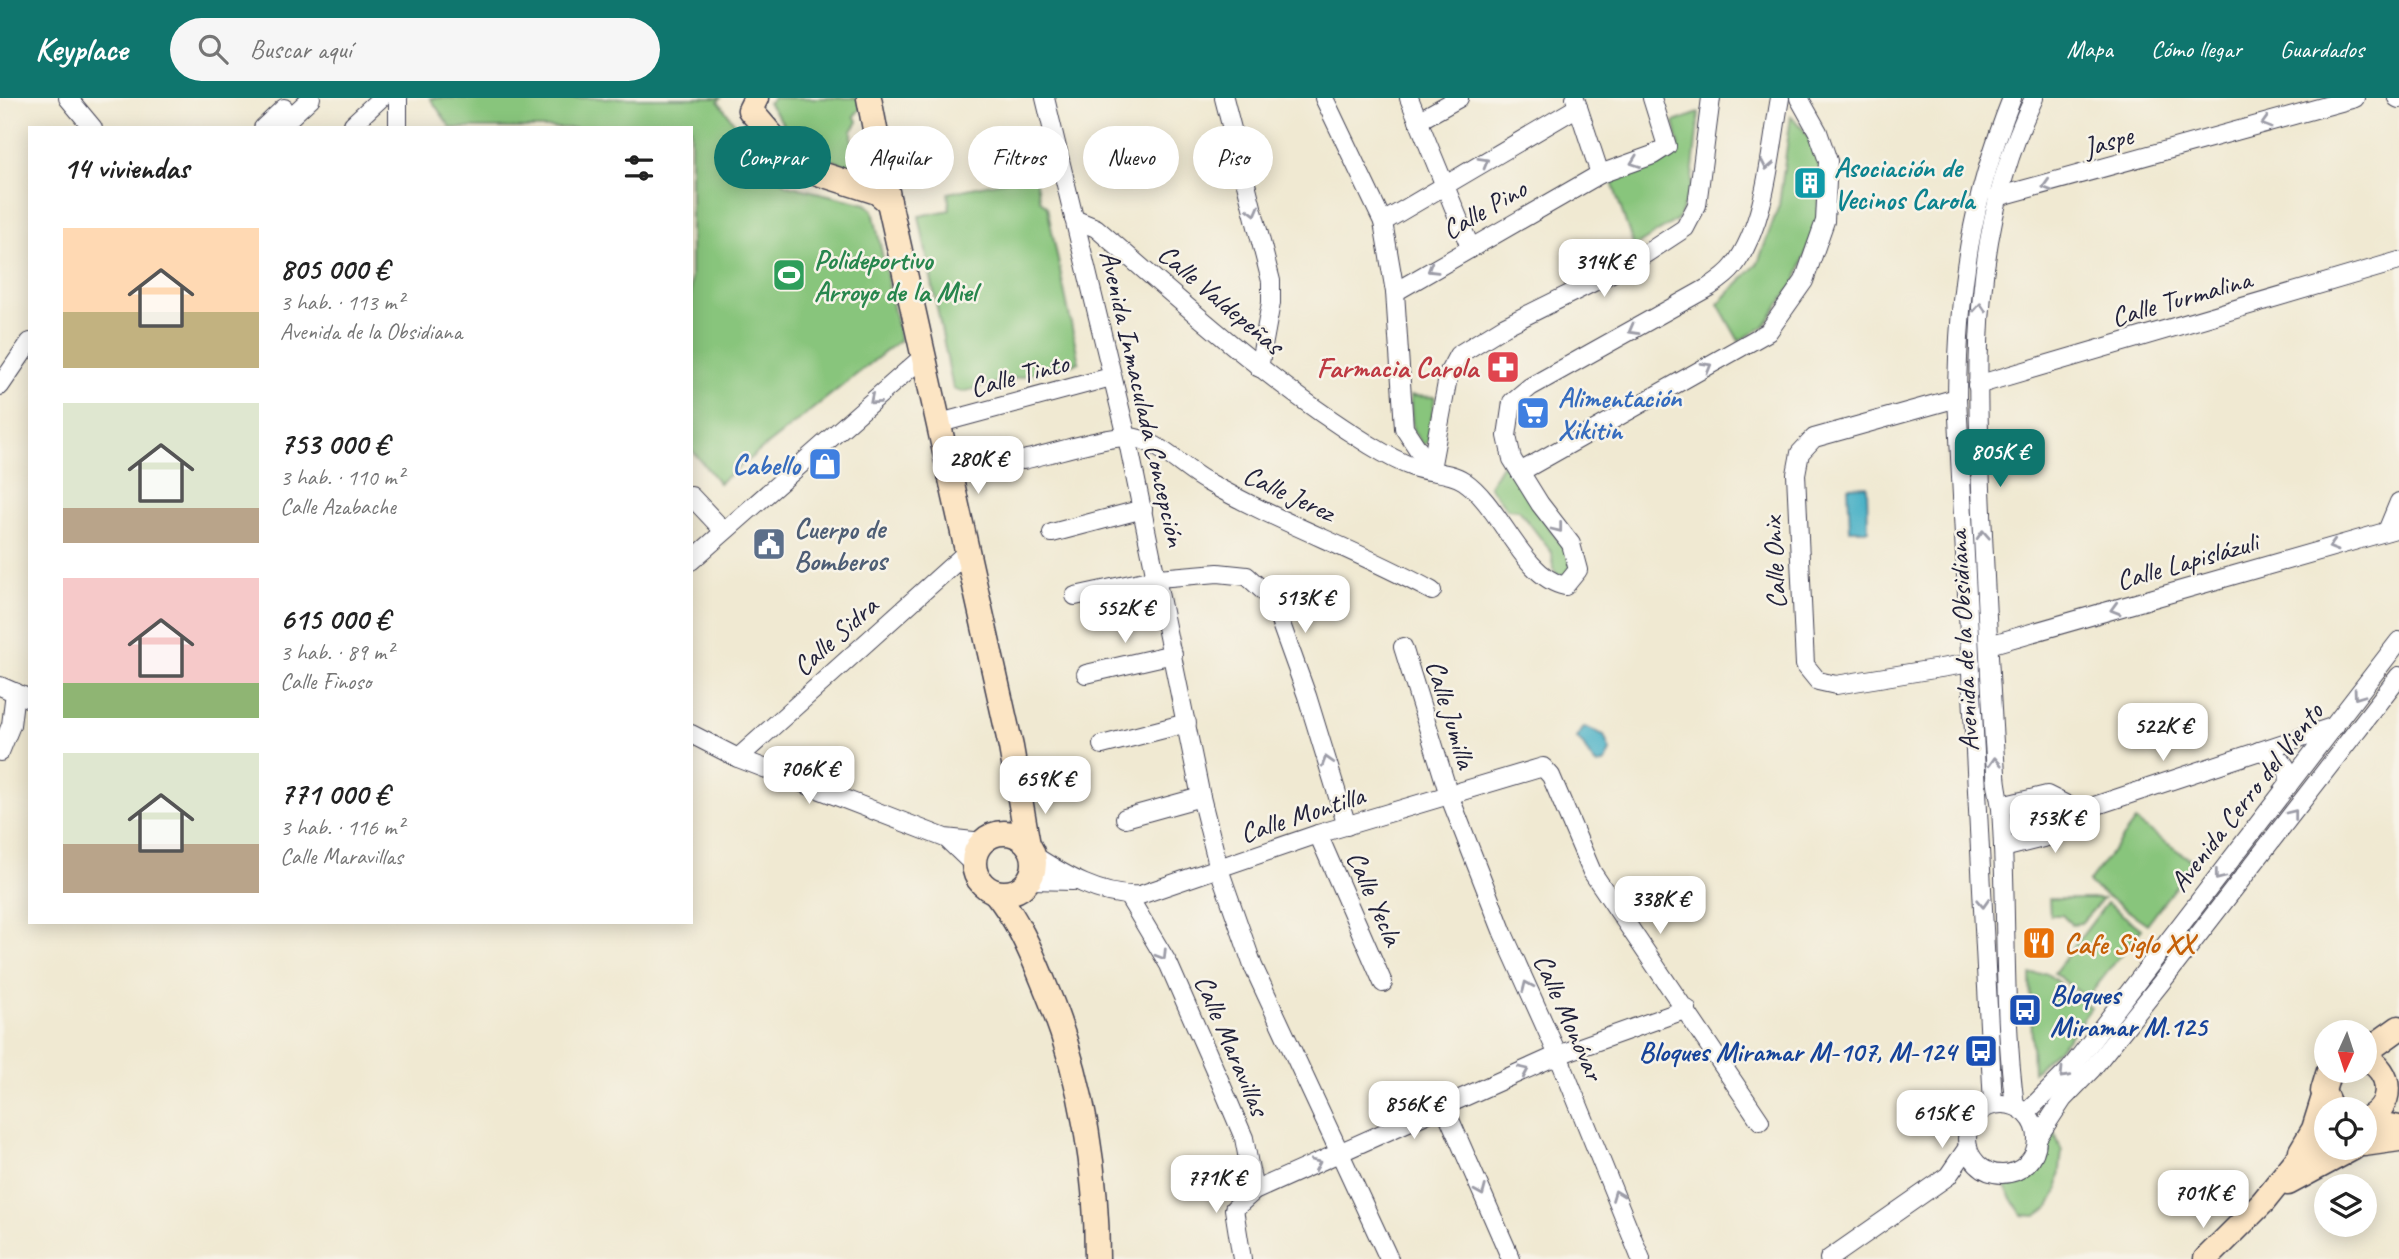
<!DOCTYPE html>
<html lang="es">
<head>
<meta charset="utf-8">
<style>
  :root { --surface:#fff; --page:#f6f6f6; --text:#222; --muted:#767676; --accent:#0f766e }
  body { margin:0; font-family:Caveat,sans-serif; background:var(--page); color:var(--text); height:100vh; display:flex; flex-direction:column; font-size:26px; white-space:nowrap }
  * { box-sizing:border-box; margin:0 }
  p { font-size:23px; color:var(--muted) }
  .icon { flex:none; width:38px; height:38px; fill:none; stroke:currentColor; stroke-width:2; stroke-linecap:round; stroke-linejoin:round }
  .map { position:relative; flex:1; overflow:hidden }
  .side { position:absolute; left:28px; top:28px; width:665px; height:798px; display:flex; flex-direction:column; background:var(--surface); border-radius:0px; box-shadow:0 4px 18px #0003 }
  .side>* { flex:none }
  .guide { position:absolute; left:714px; top:28px; width:665px; height:63px; display:flex; gap:14px }
  .needle { width:46px; rotate:183deg }
  .tools { position:absolute; left:2314px; top:922px; display:grid; gap:14px }
  .tools a { display:grid; place-items:center; width:63px; height:63px; border-radius:50%; background:var(--surface); box-shadow:0 4px 18px #0003; font-size:35px }
  .price { position:absolute; translate:-50% -60px; padding:0 16px; border-radius:14px; background:#fff; color:#222; font-size:23px; line-height:46px; filter:drop-shadow(0 2px 4px #0008) }
  .price::after { content:''; position:absolute; left:50%; top:42px; width:21px; height:16px; margin-left:-10px; background:inherit; clip-path:polygon(0 0,100% 0,50% 100%) }
  .price.active { background:var(--accent); color:#fff }
  ul { padding:0; list-style:none }
  li { display:flex; align-items:center; gap:21px; height:175px; padding:0 35px }
  li span { display:grid; place-items:center; flex:none; width:196px; height:140px; border-radius:0px; color:#555 }
  li>.icon { margin-inline-start:auto }
  span .icon { width:84px; height:84px; fill:#fffc; stroke-width:1 }
  li b { font-size:30px }
  h2 { display:flex; justify-content:space-between; align-items:center; height:84px; padding:0 35px; font-size:30px }
  .chip { padding:0 24px; border-radius:32px; background:var(--surface); box-shadow:0 4px 18px #0003; font-size:24px; line-height:63px }
  .chip.active { background:var(--accent); color:#fff }
  header { display:flex; align-items:center; gap:42px; box-sizing:border-box; height:98px; padding:0 35px; background:var(--accent); color:#fff }
  header strong { font-size:33px }
  nav { display:flex; gap:38px; margin-inline-start:auto; font-size:24px }
  .search { width:490px; height:63px; background:var(--page); display:flex; align-items:center; gap:18px; box-sizing:border-box; padding:0 24px; border-radius:38px; color:var(--muted); font-size:26px }
  .map>svg:first-child { display:block }
  .green { fill:#88c57b; stroke:#55745b; stroke-width:2 }
  .water { fill:#48b1c6; stroke:#356a80; stroke-width:2 }
  .lines { fill:none; stroke-linecap:round; stroke-linejoin:round }
  .street-casing { stroke:#414052; stroke-width:20 }
  .secondary-casing { stroke:#414052; stroke-width:27 }
  .street { stroke:#fff; stroke-width:18 }
  .secondary { stroke:#fce5c4; stroke-width:24 }
  .oneway { stroke:#9c9ca7 }
  .labels { text-anchor:middle; dominant-baseline:central; stroke-width:5; stroke-linejoin:round; paint-order:stroke }
  .street-label { font-size:28px; fill:#22223b; stroke:#f7f3e8 }
  .culture-label { font-size:28px; font-weight:bold; fill:#0d838f; stroke:#f7f3e8; text-anchor:start }
  .leisure-label { font-size:28px; font-weight:bold; fill:#27864d; stroke:#f7f3e8; text-anchor:start }
  .health-label { font-size:28px; font-weight:bold; fill:#be3a42; stroke:#f7f3e8; text-anchor:end }
  .shop-label { font-size:28px; font-weight:bold; fill:#366cbe; stroke:#f7f3e8; text-anchor:start }
  .service-label { font-size:28px; font-weight:bold; fill:#4e5e75; stroke:#f7f3e8; text-anchor:start }
  .food-label { font-size:28px; font-weight:bold; fill:#c56008; stroke:#f7f3e8; text-anchor:start }
  .transit-label { font-size:28px; font-weight:bold; fill:#164399; stroke:#f7f3e8; text-anchor:start }
</style>
</head>
<body>
<header>
<strong>Keyplace</strong>
<div class="search"><svg class="icon" aria-label="search" viewBox="0 0 24 24"><circle cx="10" cy="10" r="6"/><path d="M15 15l6 6"/></svg>Buscar aquí</div>
<nav><a>Mapa</a><a>Cómo llegar</a><a>Guardados</a></nav>
</header>
<div class="map">
<svg width="2399" height="1161" viewBox="0 0 2399 1161">
  <rect width="100%" height="100%" fill="#f7f3e8"/>
  <filter id="ink" filterUnits="userSpaceOnUse"><feTurbulence type="fractalNoise" baseFrequency=".0143" numOctaves="2"/><feDisplacementMap in="SourceGraphic" scale="14" xChannelSelector="R" yChannelSelector="G"/><feConvolveMatrix kernelMatrix="1 2 1 2 8 2 1 2 1" color-interpolation-filters="sRGB"/></filter>
  <filter id="wash" filterUnits="userSpaceOnUse"><feTurbulence type="fractalNoise" baseFrequency=".00686" numOctaves="4" result="noise"/><feDisplacementMap in="SourceGraphic" scale="28" xChannelSelector="R" yChannelSelector="G"/><feGaussianBlur stdDeviation="1.57" result="paint"/><feColorMatrix in="noise" values="0 0 0 0 0 0 0 0 0 0 0 0 0 0 0 0 0 1.4 0 .05"/><feComposite in="paint" operator="in"/></filter>
  <g filter="url(#wash)">
    <rect width="100%" height="100%" fill="#f0e9d2"/>
    <g class="green">
      <path d="M430 0H721L718 3 766 66 787 87 866 106 873 112 900 242 719 385 691 351V30H451Z"/>
      <path d="M774 0H861L863 8 854 18 858 24 852 33V69L823 59 814 67 768 5Z"/>
      <path d="M1699 15 1691 89 1678 121 1634 149 1611 81 1669 61 1679 47 1674 24Z"/>
      <path d="M1791 18 1809 38 1821 65 1818 120 1796 183 1764 228 1739 243 1718 206 1758 165 1779 107Z"/>
      <path d="M1034 77 1040 102 1047 109 1079 264 962 294 953 291 919 118 950 112 948 95Z"/>
      <path d="M1410 298 1435 299 1428 344 1423 347 1413 333Z"/>
      <path d="M1503 365 1568 456 1571 470 1565 477H1558L1553 471 1552 455 1519 412 1507 411 1489 388Z"/>
      <path d="M2135 723 2194 764 2147 826 2088 785Z"/>
      <path d="M2049 801H2103L2081 825 2071 826 2062 817H2050Z"/>
      <path d="M2107 805 2141 831 2087 900 2054 875Z"/>
      <path d="M2046 875 2091 910 2066 943 2033 974 2030 877Z"/>
      <path d="M2053 1031 2062 1053 2058 1091 2049 1109 2036 1118 2022 1117 2002 1084C2037 1080 2043 1062 2053 1031Z"/>
    </g>
    <g class="water">
      <path d="M1867 388 1868 432H1850L1848 389Z"/>
      <path d="M1584 629 1604 637 1610 653 1605 664 1597 667C1587 659 1587 649 1577 640Z"/>
    </g>
  </g>
  <g filter="url(#ink)">
    <g class="lines">
      <defs>
        <g id="street">
          <path d="M68 0 93 30"/>
          <path d="M398 0V30"/>
          <path d="M1045 0 1127 339 1201 699 1219 771 1253 868 1389 1161"/>
          <path d="M1224 0 1271 183V205L1259 270"/>
          <path d="M1324 0 1383 124 1395 194 1404 330 1431 371"/>
          <path d="M1409 0 1470 149"/>
          <path d="M1575 0 1600 76"/>
          <path d="M2397 0 2399 1"/>
          <path d="M1418 23 1459 0"/>
          <path d="M263 30 284 10"/>
          <path d="M279 30 311 0"/>
          <path d="M353 30V26L381 0"/>
          <path d="M1997 99 2355 0"/>
          <path d="M1074 121 1096 130C1184 206 1271 286 1370 347 1383 355 1399 364 1413 369 1429 375 1449 373 1464 383 1501 408 1522 479 1565 488L1578 472 1571 446 1540 406 1512 361 1507 338 1512 304 1530 289 1709 189C1718 183 1728 176 1734 168 1767 123 1770 54 1780 0"/>
          <path d="M1383 124 1578 9"/>
          <path d="M1395 194 1600 76 1653 57 1667 48 1652 0"/>
          <path d="M1977 287 2399 163"/>
          <path d="M0 288 30 244"/>
          <path d="M1957 300 1814 340 1800 355 1796 376 1805 567 1818 583 1836 587 1971 565"/>
          <path d="M940 325 1111 279"/>
          <path d="M1023 362C1047 357 1106 338 1128 339 1156 340 1182 370 1206 383 1279 425 1358 452 1432 493"/>
          <path d="M1431 371 1449 274 1458 257 1505 228 1630 166 1685 130 1697 107 1711 0"/>
          <path d="M1520 374 1768 234 1804 183 1825 123 1828 63 1818 34 1799 0"/>
          <path d="M691 398 724 433"/>
          <path d="M2387 433 2399 404"/>
          <path d="M1052 435 1143 411"/>
          <path d="M691 463 925 257"/>
          <path d="M1075 498 1158 480 1218 475 1247 478 1272 501 1307 598 1347 728"/>
          <path d="M1989 547 2399 430"/>
          <path d="M1403 549 1449 697 1503 835 1558 957 1641 1161"/>
          <path d="M1086 576 1173 556"/>
          <path d="M0 588 30 601"/>
          <path d="M691 636 738 660 945 740 983 744"/>
          <path d="M1102 647 1187 625"/>
          <path d="M2259 653C2278 658 2292 666 2288 688"/>
          <path d="M0 654 11 627 15 594"/>
          <path d="M738 660 966 455"/>
          <path d="M2001 708 2047 697 2079 713"/>
          <path d="M1125 720 1201 699"/>
          <path d="M1318 736 1383 885"/>
          <path d="M948 742 974 767"/>
          <path d="M2003 750 2055 737 2079 713 2335 628"/>
          <path d="M1033 757C1064 777 1102 800 1140 797L1318 736 1543 669 1551 678 1592 774 1760 1023"/>
          <path d="M1030 782 1073 783"/>
          <path d="M1128 798 1169 867 1218 979 1244 1040 1254 1093"/>
          <circle cx="2002" cy="1041" r="35"/>
          <path d="M1993 1007 1957 300C1958 189 1971 103 2012 0"/>
          <path d="M1444 1008 1511 1161"/>
          <path d="M2015 1008C2002 910 2008 810 2001 711 2000 699 1996 687 1996 675 1990 588 1986 502 1982 415 1976 270 1969 135 2034 0"/>
          <path d="M2026 1015 2070 971 2399 543"/>
          <path d="M2038 1039 2063 1001 2092 971 2168 876 2399 578"/>
          <path d="M1242 1161 1234 1111 1254 1093 1558 957 1687 911"/>
          <path d="M1829 1161 1948 1078 1968 1049"/>
        </g>
        <g id="secondary">
          <path d="M756 0 750 12 799 69 877 94 889 104"/>
          <path d="M869 0 889 104 1011 649 1028 747"/>
          <circle cx="1004" cy="765" r="30"/>
          <path d="M995 794C1017 821 1030 851 1043 883 1081 973 1097 1064 1097 1161"/>
          <path d="M2364 955 2399 930"/>
          <path d="M2364 960C2394 972 2395 1010 2364 1022"/>
          <path d="M2329 973 2323 993 2331 1011"/>
          <path d="M2364 1023 2399 1030"/>
          <path d="M2364 1046 2399 1041"/>
          <path d="M2301 1053 2314 1031 2324 999"/>
          <path d="M2288 1085 2353 1050"/>
          <path d="M2206 1161 2263 1104 2296 1063 2326 1039"/>
        </g>
      </defs>
      <use href="#street" class="street-casing"/>
      <use href="#secondary" class="secondary-casing"/>
      <use href="#street" class="street"/>
      <use href="#secondary" class="secondary"/>
    </g>
    <defs><path id="oneway-chevron" d="M-2-3.5L2.5 0L-2 3.5" fill="none" stroke-width="1.6" stroke-linecap="round" stroke-linejoin="round" transform="scale(1.75)"/></defs>
    <g class="oneway">
      <use href="#oneway-chevron" transform="translate(2266 25) rotate(164)"/>
      <use href="#oneway-chevron" transform="translate(1484 64) rotate(-30)"/>
      <use href="#oneway-chevron" transform="translate(1635 64) rotate(160)"/>
      <use href="#oneway-chevron" transform="translate(1767 67) rotate(101)"/>
      <use href="#oneway-chevron" transform="translate(2047 88) rotate(164)"/>
      <use href="#oneway-chevron" transform="translate(1254 113) rotate(75)"/>
      <use href="#oneway-chevron" transform="translate(1432 171) rotate(149)"/>
      <use href="#oneway-chevron" transform="translate(1980 210) rotate(-86)"/>
      <use href="#oneway-chevron" transform="translate(1633 232) rotate(151)"/>
      <use href="#oneway-chevron" transform="translate(1707 269) rotate(-30)"/>
      <use href="#oneway-chevron" transform="translate(874 302) rotate(139)"/>
      <use href="#oneway-chevron" transform="translate(1558 430) rotate(52)"/>
      <use href="#oneway-chevron" transform="translate(1983 437) rotate(-93)"/>
      <use href="#oneway-chevron" transform="translate(2333 448) rotate(164)"/>
      <use href="#oneway-chevron" transform="translate(2115 511) rotate(164)"/>
      <use href="#oneway-chevron" transform="translate(2358 597) rotate(126)"/>
      <use href="#oneway-chevron" transform="translate(1327 663) rotate(-107)"/>
      <use href="#oneway-chevron" transform="translate(1995 664) rotate(-93)"/>
      <use href="#oneway-chevron" transform="translate(2293 716) rotate(-52)"/>
      <use href="#oneway-chevron" transform="translate(2219 778) rotate(128)"/>
      <use href="#oneway-chevron" transform="translate(1983 805) rotate(87)"/>
      <use href="#oneway-chevron" transform="translate(1162 857) rotate(58)"/>
      <use href="#oneway-chevron" transform="translate(1527 888) rotate(-114)"/>
      <use href="#oneway-chevron" transform="translate(1524 973) rotate(-24)"/>
      <use href="#oneway-chevron" transform="translate(2064 976) rotate(134)"/>
      <use href="#oneway-chevron" transform="translate(1316 1066) rotate(-24)"/>
      <use href="#oneway-chevron" transform="translate(1481 1093) rotate(67)"/>
      <use href="#oneway-chevron" transform="translate(1617 1097) rotate(-111)"/>
    </g>
  </g>
  <defs>
    <symbol id="building-square" viewBox="-11 -11 22 22"><rect x="-9" y="-9" width="18" height="18" rx="4" fill="#0f9aa8" stroke="#f7f3e8"/><path d="M-4-6H4V6H1V3H-1V6H-4ZM-2.5-4.3h1.7v1.8h-1.7ZM.8-4.3h1.7v1.8H.8ZM-2.5-1h1.7V.8h-1.7ZM.8-1h1.7V.8H.8Z" fill="#fff"/></symbol>
    <symbol id="stadium-square" viewBox="-11 -11 22 22"><rect x="-9" y="-9" width="18" height="18" rx="4" fill="#2e9e5b" stroke="#f7f3e8"/><path d="M0-5a6.5 5 0 1 0 0 10a6.5 5 0 1 0 0-10ZM-3.5-1.8h7v3.6h-7Z" fill="#fff"/></symbol>
    <symbol id="pharmacy-square" viewBox="-11 -11 22 22"><rect x="-9" y="-9" width="18" height="18" rx="4" fill="#e0444e" stroke="#f7f3e8"/><path d="M-2-6h4v4h4v4h-4v4h-4v-4h-4v-4h4Z" fill="#fff"/></symbol>
    <symbol id="supermarket-square" viewBox="-11 -11 22 22"><rect x="-9" y="-9" width="18" height="18" rx="4" fill="#3f7fe0" stroke="#f7f3e8"/><path d="M-6-5.5h2.5l.6 2H6L4.5 2H-2.5L-4.4-4H-6ZM-1.5 3.2a1.3 1.3 0 1 0 .1 0ZM3 3.2a1.3 1.3 0 1 0 .1 0Z" fill="#fff"/></symbol>
    <symbol id="shop-square" viewBox="-11 -11 22 22"><rect x="-9" y="-9" width="18" height="18" rx="4" fill="#3f7fe0" stroke="#f7f3e8"/><path d="M-5-2.5h2.3a2.7 3.5 0 0 1 5.4 0H5L5.5 6h-11ZM-1.5-2.5h3a1.5 2.3 0 0 0-3 0Z" fill="#fff"/></symbol>
    <symbol id="civic-square" viewBox="-11 -11 22 22"><rect x="-9" y="-9" width="18" height="18" rx="4" fill="#5c6f8a" stroke="#f7f3e8"/><path d="M-.6-6.5H3V-4.5H.6V-3L4-1V1h2V6H-6V1h2V-1L-.6-3ZM-1.2 2.5V6h2.4V2.5Z" fill="#fff"/></symbol>
    <symbol id="restaurant-square" viewBox="-11 -11 22 22"><rect x="-9" y="-9" width="18" height="18" rx="4" fill="#e8710a" stroke="#f7f3e8"/><path d="M-5-6h1v4h1v-4h1v4h1v-4h1v5L-1.5 .5V6h-2V.5L-5-1ZM5-6V6H3V1.5H1.5Q1.5-4 5-6Z" fill="#fff"/></symbol>
    <symbol id="bus-square" viewBox="-11 -11 22 22"><rect x="-9" y="-9" width="18" height="18" rx="4" fill="#1a4fb4" stroke="#f7f3e8"/><path d="M-5-6H5V4H4V6H2V4H-2V6H-4V4H-5ZM-3.5-4V0h7V-4ZM-3.5 1.2v1.5H-2V1.2ZM2 1.2v1.5H3.5V1.2Z" fill="#fff"/></symbol>
  </defs>
  <g fill-rule="evenodd">
    <use href="#building-square" x="1791" y="66" width="38" height="38"/>
    <use href="#stadium-square" x="770" y="158" width="38" height="38"/>
    <use href="#pharmacy-square" x="1484" y="250" width="38" height="38"/>
    <use href="#supermarket-square" x="1514" y="296" width="38" height="38"/>
    <use href="#shop-square" x="806" y="347" width="38" height="38"/>
    <use href="#civic-square" x="750" y="427" width="38" height="38"/>
    <use href="#restaurant-square" x="2020" y="826" width="38" height="38"/>
    <use href="#bus-square" x="2006" y="893" width="38" height="38"/>
    <use href="#bus-square" x="1962" y="934" width="38" height="38"/>
  </g>
  <g class="labels">
    <g class="street-label">
      <text transform="translate(2108 43) rotate(-16)">Jaspe</text>
      <text transform="translate(1484 111) rotate(-30)">Calle Pino</text>
      <text transform="translate(2181 200) rotate(-16)">Calle Turmalina</text>
      <text transform="translate(1221 201) rotate(40)">Calle Valdepeñas</text>
      <text transform="translate(1019 277) rotate(-15)">Calle Tinto</text>
      <text transform="translate(1143 300) rotate(77)">Avenida Inmaculada Concepción</text>
      <text transform="translate(1289 395) rotate(25)">Calle Jerez</text>
      <text transform="translate(2187 463) rotate(-16)">Calle Lapislázuli</text>
      <text transform="translate(1774 465) rotate(-93)">Calle Onix</text>
      <text transform="translate(835 538) rotate(-42)">Calle Sidra</text>
      <text transform="translate(1963 543) rotate(-93)">Avenida de la Obsidiana</text>
      <text transform="translate(1451 616) rotate(73)">Calle Jumilla</text>
      <text transform="translate(2246 699) rotate(-52)">Avenida Cerro del Viento</text>
      <text transform="translate(1302 716) rotate(-18)">Calle Montilla</text>
      <text transform="translate(1375 800) rotate(66)">Calle Yecla</text>
      <text transform="translate(1569 919) rotate(66)">Calle Monóvar</text>
      <text transform="translate(1232 947) rotate(67)">Calle Maravillas</text>
    </g>
    <g class="culture-label">
      <text x="1834" y="69">Asociación de<tspan x="1834" dy="32">Vecinos Carola</tspan></text>
    </g>
    <g class="leisure-label">
      <text x="814" y="161">Polideportivo<tspan x="814" dy="32">Arroyo de la Miel</tspan></text>
    </g>
    <g class="health-label">
      <text x="1478" y="269">Farmacia Carola</text>
    </g>
    <g class="shop-label">
      <text x="1558" y="299">Alimentación<tspan x="1558" dy="32">Xikitin</tspan></text>
      <text x="800" y="366" text-anchor="end">Cabello</text>
    </g>
    <g class="service-label">
      <text x="794" y="430">Cuerpo de<tspan x="794" dy="32">Bomberos</tspan></text>
    </g>
    <g class="food-label">
      <text x="2064" y="845">Cafe Siglo XX</text>
    </g>
    <g class="transit-label">
      <text x="2050" y="896">Bloques<tspan x="2050" dy="32">Miramar M.125</tspan></text>
      <text x="1956" y="953" text-anchor="end">Bloques Miramar M-107, M-124</text>
    </g>
  </g>
</svg>
<div class="tools">
<a><svg class="needle" viewBox="-14 -14 28 28"><path d="M0-13l5 13h-10z" fill="#e53935"/><path d="M0 13l5-13h-10z" fill="#767676"/></svg></a>
<a><svg class="icon" aria-label="locate" viewBox="0 0 24 24"><circle cx="12" cy="12" r="6"/><path d="M12 2v4M12 18v4M2 12h4M18 12h4"/></svg></a>
<a><svg class="icon" aria-label="layers" viewBox="0 0 24 24"><path d="M12 4l9 5-9 5-9-5zM3 14l9 5 9-5"/></svg></a>
</div>
<b class="price" style="left:1604px;top:201px">314K €</b>
<b class="price active" style="left:2000px;top:391px">805K €</b>
<b class="price" style="left:978px;top:398px">280K €</b>
<b class="price" style="left:1305px;top:537px">513K €</b>
<b class="price" style="left:1125px;top:547px">552K €</b>
<b class="price" style="left:2163px;top:665px">522K €</b>
<b class="price" style="left:809px;top:708px">706K €</b>
<b class="price" style="left:1045px;top:718px">659K €</b>
<b class="price" style="left:2055px;top:757px">753K €</b>
<b class="price" style="left:1660px;top:838px">338K €</b>
<b class="price" style="left:1414px;top:1043px">856K €</b>
<b class="price" style="left:1942px;top:1052px">615K €</b>
<b class="price" style="left:1216px;top:1117px">771K €</b>
<b class="price" style="left:2203px;top:1132px">701K €</b>
<div class="guide">
<a class="chip active">Comprar</a>
<a class="chip">Alquilar</a>
<a class="chip">Filtros</a>
<a class="chip">Nuevo</a>
<a class="chip">Piso</a>
</div>
<section class="side">
<h2>14 viviendas<svg class="icon" aria-label="filters" viewBox="0 0 24 24"><path d="M4 7h16M4 17h16"/><circle cx="9" cy="7" r="2"/><circle cx="15" cy="17" r="2"/></svg></h2>
<ul>
<li><span style="background:linear-gradient(#ffd9b3 60%,#c2b280 0)"><svg class="icon" aria-label="home" viewBox="0 0 24 24"><path d="M3 11l9-7 9 7M6 9v11h12V9"/></svg></span><div><b>805 000 €</b><p>3 hab. · 113 m²</p><p>Avenida de la Obsidiana</p></div></li>
<li><span style="background:linear-gradient(#dfe7d0 75%,#b9a48a 0)"><svg class="icon" aria-label="home" viewBox="0 0 24 24"><path d="M3 11l9-7 9 7M6 9v11h12V9"/></svg></span><div><b>753 000 €</b><p>3 hab. · 110 m²</p><p>Calle Azabache</p></div></li>
<li><span style="background:linear-gradient(#f6c9c9 75%,#8fb573 0)"><svg class="icon" aria-label="home" viewBox="0 0 24 24"><path d="M3 11l9-7 9 7M6 9v11h12V9"/></svg></span><div><b>615 000 €</b><p>3 hab. · 89 m²</p><p>Calle Finoso</p></div></li>
<li><span style="background:linear-gradient(#dfe7d0 65%,#b9a48a 0)"><svg class="icon" aria-label="home" viewBox="0 0 24 24"><path d="M3 11l9-7 9 7M6 9v11h12V9"/></svg></span><div><b>771 000 €</b><p>3 hab. · 116 m²</p><p>Calle Maravillas</p></div></li>
</ul>
</section>
</div>
</body>
</html>
